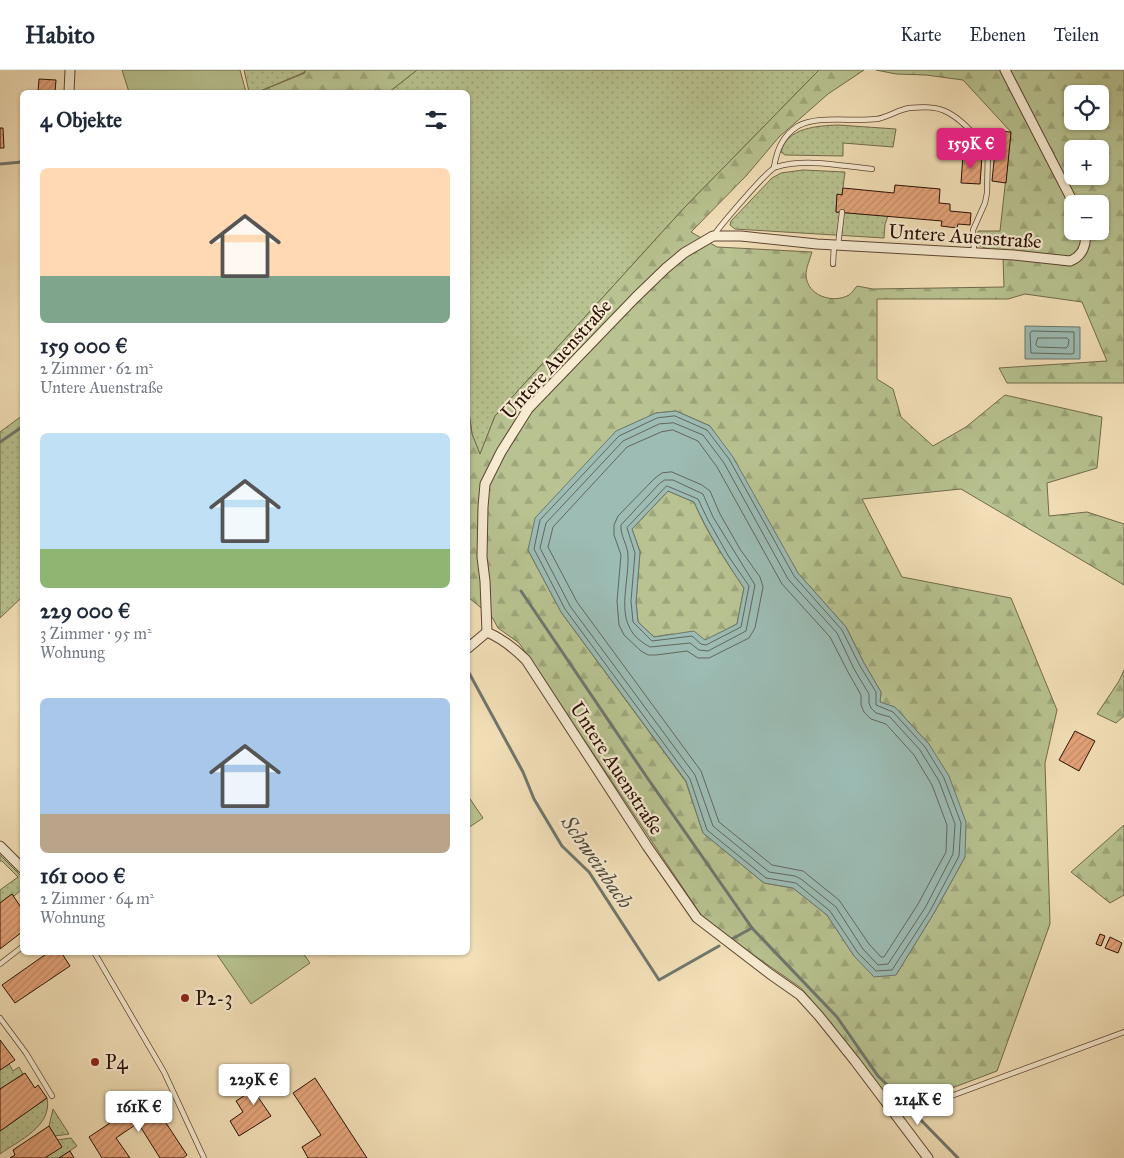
<!DOCTYPE html>
<html lang="de">
<head>
<meta charset="utf-8">
<style>
  :root { --surface:#fff; --page:#f6f6f7; --text:#1f2937; --muted:#747a83; --line:#e0e1e3; --accent:#db2777 }
  body { margin:0; font-family:"IM FELL Great Primer",serif; background:var(--page); color:var(--text); height:100vh; display:flex; flex-direction:column; font-size:19px; white-space:nowrap }
  * { box-sizing:border-box; margin:0 }
  p { font-size:16px; color:var(--muted) }
  .icon { flex:none; width:28px; height:28px; fill:none; stroke:currentColor; stroke-width:2; stroke-linecap:round; stroke-linejoin:round }
  .map { position:relative; flex:1; overflow:hidden }
  .drawer { position:absolute; left:20px; top:20px; width:450px; height:865px; display:flex; flex-direction:column; background:var(--surface); border-radius:8px; box-shadow:0 1px 4px #0004 }
  .drawer>* { flex:none }
  .tools { position:absolute; left:1064px; top:15px; display:grid; gap:10px }
  .tools a { display:grid; place-items:center; width:45px; height:45px; border-radius:8px; background:var(--surface); box-shadow:0 1px 4px #0004; font-size:25px }
  .price { position:absolute; translate:-50% -42px; padding:0 11px; border-radius:5px; background:#fff; color:#222; font-size:16px; line-height:32px; filter:drop-shadow(0 1px 2px #0008) }
  .price::after { content:''; position:absolute; left:50%; top:30px; width:15px; height:11px; margin-left:-8px; background:inherit; clip-path:polygon(0 0,100% 0,50% 100%) }
  .price.selected { background:var(--accent); color:#fff }
  ul { padding:0; list-style:none }
  li { display:grid; align-content:center; gap:10px; height:265px; padding:0 20px }
  li span { display:grid; place-items:center; height:155px; border-radius:8px; color:#555 }
  li>.icon { margin-inline-start:auto }
  span .icon { width:90px; height:90px; fill:#fffc; stroke-width:1 }
  li b { font-size:21px }
  h2 { display:flex; justify-content:space-between; align-items:center; height:60px; padding:0 20px; font-size:21px }
  header { display:flex; align-items:center; gap:30px; box-sizing:border-box; height:70px; padding:0 25px; background:var(--surface); border-bottom:1px solid var(--line) }
  header strong { font-size:24px }
  nav { display:flex; gap:28px; margin-inline-start:auto; font-size:18px }
  .map>svg:first-child { display:block }
  .grass { fill:url(#grass-dots); stroke:#726a4c }
  .forest { fill:url(#forest-firs); stroke:#726a4c; fill-rule:evenodd }
  .park { fill:#b8c391; stroke:#726a4c }
  .water { fill:#9cbcb4; stroke:#6f776e; fill-rule:evenodd }
  .lines { fill:none; stroke-linecap:round; stroke-linejoin:round }
  .shore { stroke:#64665d; stroke-width:1 }
  .stream { stroke:#6f776e; stroke-width:3 }
  .building { fill:url(#building-hatch); stroke:#2b1006 }
  .service-casing { stroke:#5d4432; stroke-width:6 }
  .minor-casing { stroke:#5d4432; stroke-width:11 }
  .service { stroke:#f7ebd1; stroke-width:4.5 }
  .minor { stroke:#f7ebd1; stroke-width:9 }
  .poi-dot { fill:#8f2418; stroke:#f7ebd1; stroke-width:2 }
  .labels { text-anchor:middle; dominant-baseline:central; stroke-width:4.5; stroke-linejoin:round; paint-order:stroke }
  .street-label { font-size:20px; fill:#2b1006; stroke:#f7ebd1 }
  .poi-label { font-size:20px; fill:#2b1006; stroke:#f7ebd1; text-anchor:start }
  .water-label { font-size:21px; font-style:italic; fill:#534c43; stroke:#f7ebd1 }
</style>
</head>
<body>
<header>
<strong>Habito</strong>
<nav><a>Karte</a><a>Ebenen</a><a>Teilen</a></nav>
</header>
<div class="map">
<svg width="1124" height="1088" viewBox="0 0 1124 1088">
  <defs>
    <pattern id="grass-dots" width="8" height="8" patternUnits="userSpaceOnUse" patternTransform="scale(1.25)"><rect width="8" height="8" fill="#b8c391"/><path d="M2 2h.1M6 6h.1" fill="none" stroke="#9ea67c" stroke-width="1.8" stroke-linecap="round"/></pattern>
    <pattern id="forest-firs" width="22" height="20" patternUnits="userSpaceOnUse" patternTransform="scale(1.25)"><rect width="22" height="20" fill="#b8c391"/><path d="M5 1l3.5 6h-7zM16 11l3.5 6h-7z" fill="#9ea67c"/></pattern>
    <pattern id="building-hatch" width="6" height="6" patternUnits="userSpaceOnUse" patternTransform="scale(1.25)"><rect width="6" height="6" fill="#e5a57b"/><path d="M-1 1l2-2M0 6l6-6M5 7l2-2" fill="none" stroke="#c58d69"/></pattern>
  </defs>
  <rect width="100%" height="100%" fill="#f3e0b8"/>
  <filter id="stains"><feTurbulence type="fractalNoise" baseFrequency=".004" numOctaves="4"/><feColorMatrix values="0 0 0 0 .2 0 0 0 0 .09 0 0 0 0 .02 0 0 0 .5 -.17"/></filter>
  <radialGradient id="worn" r=".72"><stop offset=".6" stop-color="#630" stop-opacity="0"/><stop offset="1" stop-color="#630" stop-opacity=".3"/></radialGradient>
  <g class="grass">
    <path d="M244 0H305V2L258 22H249Z"/>
    <path d="M417 0H819L684 138 495 346 480 385 472 364 468 335V22H389Z"/>
    <path d="M838 55 896 59 893 77 843 73V86L785 85 781 82C787 57 818 56 838 55Z"/>
    <path d="M803 100 845 102 842 125H837L836 142 888 146 885 154 884 168 735 159 730 155 731 151 772 108 781 103Z"/>
    <path d="M22 347V527L0 548V362L19 348Z"/>
    <path d="M0 785 22 807V819L14 826 12 824 0 833V820L18 807 2 791H0Z"/>
    <path d="M9 994 13 1001 19 997 23 1004 0 1019V1000Z"/>
    <path d="M47 1028C53 1056 18 1071 0 1084V1061Z"/>
    <path d="M53 1039 69 1064 55 1066 49 1056Z"/>
    <path d="M71 1068 77 1076 59 1088H45L57 1070Z"/>
  </g>
  <g class="forest">
    <path d="M305 0H417L389 22H258L305 3Z"/>
    <path d="M819 0H864L828 24 779 67 746 106 691 162 717 177 812 182C810 189 806 198 806 205 807 226 833 234 849 225 852 223 855 218 857 216L873 219 1004 217 1003 186 978 175V161H1000L1011 62 963 10 926 5 896 4 876 0H1124V313H1007L999 298 1107 291 1082 232 1025 224 1008 229H877V309L893 319 901 347 933 376 966 357 1005 325 1102 347 1097 398 1047 413 1049 446 1087 442 1124 454V515L961 419 862 429 902 507 1011 528 1057 640 1045 693 1050 854 997 1001 915 1032 898 1033 888 1030 827 949 801 918 738 874 701 845 531 590 519 573 498 558 492 547 468 527V336L472 364 480 384 495 346 684 138ZM1072 24H1100V51H1072ZM1072 79H1100V106H1072ZM1072 134H1100V161H1072ZM676 341 710 356 798 503 846 557 864 593 881 622 880 633 895 637 929 674 965 787 934 843 896 905 854 886 827 845 793 818 764 813 703 763 686 712 561 542 528 480 656 343Z"/>
    <path d="M668 421 694 432C707 463 725 490 744 518L737 554 704 571 672 564 654 567 638 552 636 532 640 482 632 459Z"/>
    <path d="M1124 600V646L1116 653 1097 644 1119 611Z"/>
    <path d="M1124 755V825L1110 833 1071 802Z"/>
  </g>
  <g class="park">
    <path d="M122 0H240L246 22H129Z"/>
    <path d="M468 726 483 748 468 758Z"/>
    <path d="M216 883H303L310 893 251 934Z"/>
  </g>
  <g class="water">
    <path d="M1025 256 1080 257V289H1025Z"/>
    <path d="M676 341 710 356 733 387 798 503 846 557 864 593 881 622 880 632 895 637 929 674 949 706 966 752 965 787 934 843 896 905 874 907 854 886 827 845 793 818 764 813 703 763 686 711 561 542 528 480 535 448 616 361 656 343ZM668 421 694 432C708 463 725 490 744 518L737 554 705 570 694 561 654 567 638 552 636 532 640 482 632 459Z"/>
  </g>
  <g class="lines">
    <g class="shore">
      <path d="M1032 261 1074 262V283L1072 284 1031 283 1030 264Z"/>
      <path d="M1038 268H1067L1069 270 1068 276 1066 278 1038 277 1036 275Z"/>
      <path d="M675 346 707 360 729 389 794 506 842 560 860 596 876 622V635L893 642 925 677 944 708 961 753 959 786 930 841 892 900 876 901 858 883 830 841 796 813 766 808 707 760 690 709 565 539 534 479 540 450 619 366 657 348Z"/>
      <path d="M674 353 703 365 724 393 788 509 837 563 854 599 869 624V633L871 638 876 643 890 647 920 680 939 711 955 754 953 784 925 838 888 894 878 895 863 879 836 837 801 809 795 806 769 802 713 756 695 705 570 536 540 478 546 453 623 371 659 354Z"/>
      <path d="M673 360 698 371 717 397 782 514 830 567 848 602 861 625V635L864 642 871 649 886 654 914 685 932 715 947 755 946 782 918 834 884 887H881L869 874 839 830 803 801 772 795 719 752 701 701 577 532 548 477 553 457 627 377 661 362Z"/>
      <path d="M672 402 702 415 710 421 720 444 740 479 760 507 763 517 755 558 749 568 709 588H698L687 581 656 585H648L641 581 624 565 619 555 617 531 621 485 614 465V455L618 446 655 408 662 403Z"/>
      <path d="M665 410H673L703 424 713 447 755 515 746 561 708 581 699 580 690 573 650 577C611 557 629 520 628 486 628 475 620 466 621 455L659 414Z"/>
      <path d="M667 416 698 429 708 450 729 487 749 516 741 557 706 575 701 574 692 566 652 571 633 552 631 531 635 483 627 458Z"/>
    </g>
    <g class="stream">
      <path d="M0 94 22 92"/>
      <path d="M0 372 22 357"/>
      <path d="M521 521 646 706 752 858 837 947 878 1006 904 1031"/>
      <path d="M468 601 523 702 534 729 562 776 589 802 659 910 719 876"/>
      <path d="M732 869 752 858"/>
      <path d="M916 1045 958 1088"/>
    </g>
  </g>
  <g class="building">
    <path d="M39 9 56 10 55 22H38Z"/>
    <path d="M0 58H3L4 78H0Z"/>
    <path d="M997 61 1011 62 1006 113 992 111Z"/>
    <path d="M963 85 982 86 980 114 961 113Z"/>
    <path d="M895 115 940 119 939 133 950 134V141L971 143 970 155 958 154 957 158 941 156 942 151 836 142 837 124 842 125 843 118 894 123Z"/>
    <path d="M1075 661 1095 671 1079 701 1059 690Z"/>
    <path d="M12 824 22 839V862L0 879V833Z"/>
    <path d="M1100 864 1105 866 1101 876 1096 874Z"/>
    <path d="M1110 867 1122 873 1118 883 1105 878Z"/>
    <path d="M49 882H61L70 896 15 933 2 915Z"/>
    <path d="M0 970 15 990 0 1000Z"/>
    <path d="M272 1002 279 1013 258 1027 271 1046 239 1066 230 1051 243 1042 236 1031 253 1020 250 1016Z"/>
    <path d="M25 1003 35 1018 38 1015 47 1028 0 1061V1019Z"/>
    <path d="M315 1008 367 1088H308L302 1077 321 1065 293 1023Z"/>
    <path d="M149 1027 187 1085 183 1088H160L138 1053 116 1068 130 1088H102L89 1067Z"/>
    <path d="M49 1056 62 1077 45 1088H10L15 1085 13 1080Z"/>
    <path d="M70 1081 74 1088H59Z"/>
  </g>
  <g class="lines">
    <defs>
      <g id="service">
        <path d="M774 97C777 80 782 66 798 56 818 45 853 52 877 49 888 47 898 40 909 38 921 37 936 36 947 42 963 50 977 67 988 81L987 123 985 133 973 160 974 183"/>
        <path d="M714 165C721 155 768 99 776 97 807 88 841 96 872 99"/>
        <path d="M838 175 842 142"/>
        <path d="M833 194 834 175"/>
        <path d="M94 882 164 1002 204 1088"/>
        <path d="M0 894 22 877"/>
        <path d="M0 948 26 983 52 1026"/>
        <path d="M892 1039H916L1124 962"/>
      </g>
      <g id="minor">
        <path d="M1005 0 1074 134"/>
        <path d="M69 22 70 0"/>
        <path d="M487 562 485 511 482 487 483 437 485 414 501 382 528 339 635 228 666 198 684 183 713 166H741L817 174 1014 185 1070 191C1083 186 1087 174 1085 161"/>
        <path d="M487 562C503 569 514 578 526 590L647 776 697 848 770 904 800 925 819 946 855 991 928 1088"/>
        <path d="M468 578 487 562"/>
        <path d="M0 776 22 798"/>
      </g>
    </defs>
    <use href="#service" class="service-casing"/>
    <use href="#minor" class="minor-casing"/>
    <use href="#service" class="service"/>
    <use href="#minor" class="minor"/>
  </g>
  <g class="poi-dot">
    <circle cx="185" cy="928" r="5"/>
    <circle cx="95" cy="992" r="5"/>
  </g>
  <g class="labels">
    <g class="street-label">
      <text transform="translate(965 166) rotate(4)">Untere Auenstraße</text>
      <text transform="translate(556 289) rotate(-48)">Untere Auenstraße</text>
      <text transform="translate(617 698) rotate(57)">Untere Auenstraße</text>
    </g>
    <g class="poi-label">
      <text x="195" y="928">P2-3</text>
      <text x="105" y="992">P4</text>
    </g>
    <g class="water-label">
      <text transform="translate(597 792) rotate(55)">Schweinbach</text>
    </g>
  </g>
  <rect width="100%" height="100%" filter="url(#stains)"/>
  <rect width="100%" height="100%" fill="url(#worn)"/>
</svg>
<div class="tools">
<a><svg class="icon" aria-label="locate" viewBox="0 0 24 24"><circle cx="12" cy="12" r="6"/><path d="M12 2v4M12 18v4M2 12h4M18 12h4"/></svg></a>
<a>+</a>
<a>−</a>
</div>
<b class="price selected" style="left:971px;top:100px">159K €</b>
<b class="price" style="left:254px;top:1036px">229K €</b>
<b class="price" style="left:918px;top:1056px">214K €</b>
<b class="price" style="left:139px;top:1063px">161K €</b>
<section class="drawer">
<h2>4 Objekte<svg class="icon" aria-label="filters" viewBox="0 0 24 24"><path d="M4 7h16M4 17h16"/><circle cx="9" cy="7" r="2"/><circle cx="15" cy="17" r="2"/></svg></h2>
<ul>
<li><span style="background:linear-gradient(#ffd9b3 70%,#7fa58c 0)"><svg class="icon" aria-label="home" viewBox="0 0 24 24"><path d="M3 11l9-7 9 7M6 9v11h12V9"/></svg></span><div><b>159 000 €</b><p>2 Zimmer · 62 m²</p><p>Untere Auenstraße</p></div></li>
<li><span style="background:linear-gradient(#bfe0f5 75%,#8fb573 0)"><svg class="icon" aria-label="home" viewBox="0 0 24 24"><path d="M3 11l9-7 9 7M6 9v11h12V9"/></svg></span><div><b>229 000 €</b><p>3 Zimmer · 95 m²</p><p>Wohnung</p></div></li>
<li><span style="background:linear-gradient(#a9c7e8 75%,#b9a48a 0)"><svg class="icon" aria-label="home" viewBox="0 0 24 24"><path d="M3 11l9-7 9 7M6 9v11h12V9"/></svg></span><div><b>161 000 €</b><p>2 Zimmer · 64 m²</p><p>Wohnung</p></div></li>
</ul>
</section>
</div>
</body>
</html>
